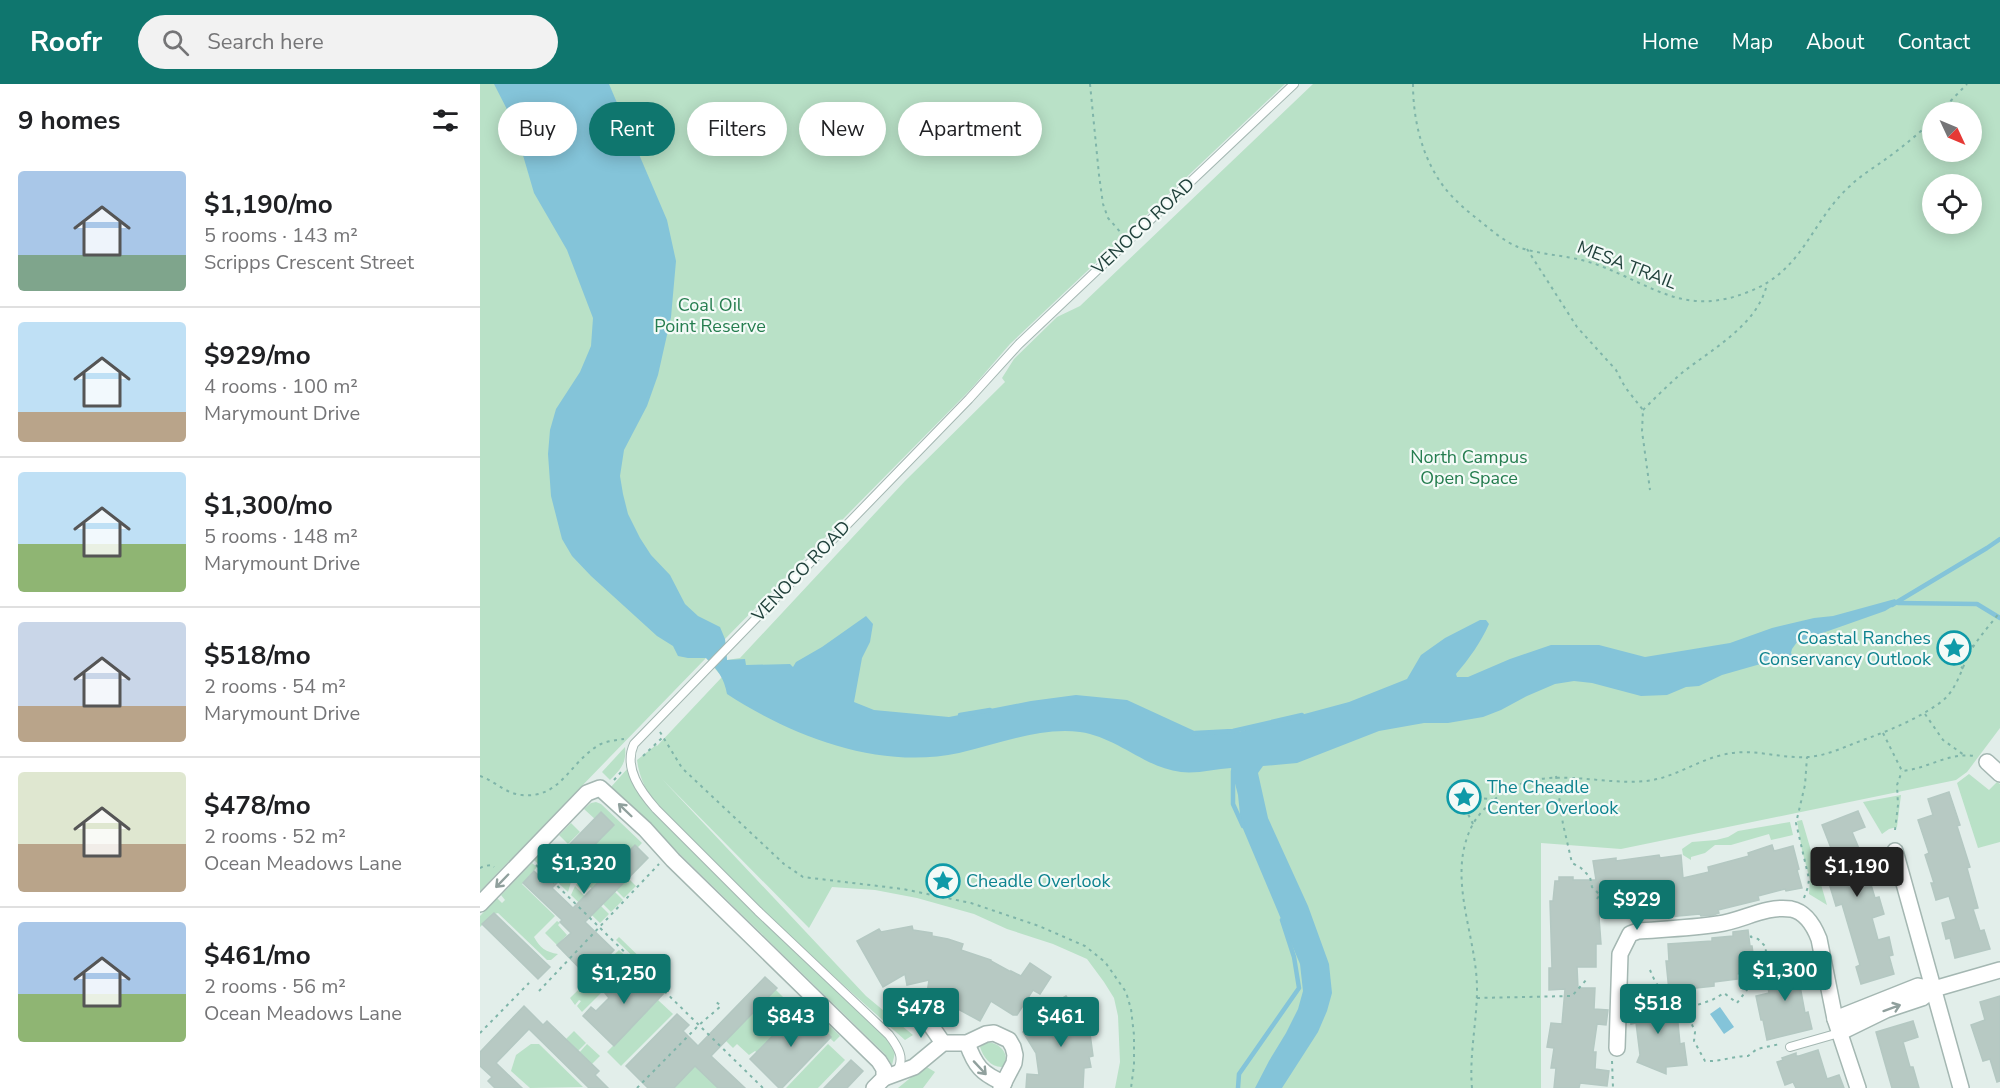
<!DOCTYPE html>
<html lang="en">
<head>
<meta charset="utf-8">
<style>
  :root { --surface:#fff; --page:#f2f2f2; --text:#202124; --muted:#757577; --line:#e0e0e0; --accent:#0f766e }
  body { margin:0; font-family:"Nunito Sans",sans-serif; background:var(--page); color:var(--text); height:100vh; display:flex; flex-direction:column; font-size:22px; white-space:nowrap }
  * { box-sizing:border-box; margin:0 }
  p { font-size:20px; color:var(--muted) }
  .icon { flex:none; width:33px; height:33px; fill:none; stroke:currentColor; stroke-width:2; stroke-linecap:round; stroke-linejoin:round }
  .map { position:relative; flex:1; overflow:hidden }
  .side { display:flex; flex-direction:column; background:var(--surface); width:480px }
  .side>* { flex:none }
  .top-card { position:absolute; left:18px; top:18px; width:570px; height:54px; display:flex; gap:12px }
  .needle { width:39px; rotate:134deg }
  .fabs { position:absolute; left:1442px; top:18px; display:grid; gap:12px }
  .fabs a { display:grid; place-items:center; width:60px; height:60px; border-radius:50%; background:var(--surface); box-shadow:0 3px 15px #0003; font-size:30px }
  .price { position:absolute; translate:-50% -51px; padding:0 14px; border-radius:6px; background:var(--accent); color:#fff; font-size:20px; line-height:39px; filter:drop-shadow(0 2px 3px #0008) }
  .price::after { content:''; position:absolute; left:50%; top:36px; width:18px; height:14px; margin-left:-9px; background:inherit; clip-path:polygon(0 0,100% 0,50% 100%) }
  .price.on { background:#222; color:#fff }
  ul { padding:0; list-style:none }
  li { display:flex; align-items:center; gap:18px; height:150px; padding:0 18px }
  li+li { border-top:2px solid var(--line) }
  li span { display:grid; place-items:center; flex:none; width:168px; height:120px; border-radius:6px; color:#555 }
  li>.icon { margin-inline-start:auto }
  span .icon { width:72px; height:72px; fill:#fffc; stroke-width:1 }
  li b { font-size:26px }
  h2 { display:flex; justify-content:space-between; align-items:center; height:72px; padding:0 18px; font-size:26px }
  .chip { padding:0 21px; border-radius:27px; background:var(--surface); box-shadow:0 3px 15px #0003; font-size:21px; line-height:54px }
  .chip.on { background:var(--accent); color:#fff }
  header { display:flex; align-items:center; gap:36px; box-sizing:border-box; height:84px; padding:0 30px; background:var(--accent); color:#fff }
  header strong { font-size:28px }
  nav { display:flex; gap:33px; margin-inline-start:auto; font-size:21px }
  .search { width:420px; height:54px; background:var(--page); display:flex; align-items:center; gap:15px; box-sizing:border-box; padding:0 21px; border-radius:33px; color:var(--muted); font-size:22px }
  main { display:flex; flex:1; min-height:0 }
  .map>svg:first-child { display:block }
  .green { fill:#b9e1c7; fill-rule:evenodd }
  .water { fill:#84c4d9 }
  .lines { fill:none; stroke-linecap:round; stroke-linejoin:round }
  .stream { stroke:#84c4d9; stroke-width:4.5 }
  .building { fill:#b7c9c3; stroke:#b4c8c2; stroke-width:1.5 }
  .lane-casing { stroke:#a4b7b2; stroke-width:10 }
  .street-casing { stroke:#a4b7b2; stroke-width:18 }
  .path { stroke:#7fb5a9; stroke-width:2; stroke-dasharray:3 4.5; stroke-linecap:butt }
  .lane { stroke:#fff; stroke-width:8 }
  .street { stroke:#fff; stroke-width:15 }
  .oneway { stroke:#90a09d }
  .labels { text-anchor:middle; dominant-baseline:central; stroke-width:4.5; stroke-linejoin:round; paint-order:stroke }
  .street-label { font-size:18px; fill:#20413b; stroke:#f3faf7 }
  .park-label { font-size:18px; fill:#257d4f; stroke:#f3faf7 }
  .culture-label { font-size:18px; fill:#0d838f; stroke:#f3faf7; text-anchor:start }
</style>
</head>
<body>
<header>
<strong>Roofr</strong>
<div class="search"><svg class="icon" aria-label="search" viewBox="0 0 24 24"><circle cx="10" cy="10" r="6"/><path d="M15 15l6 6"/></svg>Search here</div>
<nav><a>Home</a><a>Map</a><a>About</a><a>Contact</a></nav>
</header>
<main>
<section class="side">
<h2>9 homes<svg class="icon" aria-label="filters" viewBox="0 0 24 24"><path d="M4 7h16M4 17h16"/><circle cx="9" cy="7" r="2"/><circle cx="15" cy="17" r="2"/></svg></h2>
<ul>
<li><span style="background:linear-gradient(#a9c7e8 70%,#7fa58c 0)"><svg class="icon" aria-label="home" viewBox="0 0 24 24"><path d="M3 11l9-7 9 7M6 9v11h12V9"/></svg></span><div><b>$1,190/mo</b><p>5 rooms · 143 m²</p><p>Scripps Crescent Street</p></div></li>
<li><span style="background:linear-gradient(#bfe0f5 75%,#b9a48a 0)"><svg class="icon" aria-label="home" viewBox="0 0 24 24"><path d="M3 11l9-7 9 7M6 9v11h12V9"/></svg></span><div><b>$929/mo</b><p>4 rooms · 100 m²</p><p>Marymount Drive</p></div></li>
<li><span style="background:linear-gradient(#bfe0f5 60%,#8fb573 0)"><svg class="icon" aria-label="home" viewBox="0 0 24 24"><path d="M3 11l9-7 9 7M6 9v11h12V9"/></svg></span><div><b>$1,300/mo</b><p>5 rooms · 148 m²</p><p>Marymount Drive</p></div></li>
<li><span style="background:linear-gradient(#c9d6e8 70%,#b9a48a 0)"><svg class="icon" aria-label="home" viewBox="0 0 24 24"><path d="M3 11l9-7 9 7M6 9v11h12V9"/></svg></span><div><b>$518/mo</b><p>2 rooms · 54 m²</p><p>Marymount Drive</p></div></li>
<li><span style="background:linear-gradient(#dfe7d0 60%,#b9a48a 0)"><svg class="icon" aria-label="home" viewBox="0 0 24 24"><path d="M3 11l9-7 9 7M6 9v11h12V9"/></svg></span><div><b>$478/mo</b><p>2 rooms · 52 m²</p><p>Ocean Meadows Lane</p></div></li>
<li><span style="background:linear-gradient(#a9c7e8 60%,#8fb573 0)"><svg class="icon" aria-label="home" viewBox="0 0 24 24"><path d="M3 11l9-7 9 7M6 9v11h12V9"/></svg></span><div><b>$461/mo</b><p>2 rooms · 56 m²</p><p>Ocean Meadows Lane</p></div></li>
</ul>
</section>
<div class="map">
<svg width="1520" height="1004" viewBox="0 0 1520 1004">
  <rect width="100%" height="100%" fill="#e2eeea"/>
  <g class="green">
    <path d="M0 0H805L530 260 491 305 245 555 247 576 260 574 425 397 525 298 522 294 534 275 577 233 600 222 833 0H1520V644L1487 688 1476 696 1141 765 1061 759V1004H635L640 978 638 932 634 914 624 898 607 875 573 860 527 845 494 830 437 814 395 806 352 803 329 844 182 695 386 912 433 951 425 956C364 902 304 847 246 790 221 766 191 743 172 714 164 703 159 691 157 676L176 661 177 662 242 593 226 574 0 807ZM1452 28H1491V68H1452ZM1452 100H1491V140H1452Z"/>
    <path d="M145 663C147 679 140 686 130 696L122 688Z"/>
    <path d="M148 684C153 706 169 723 184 739L326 878 405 952 415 969 412 981 405 970 131 703Z"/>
    <path d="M1489 690 1509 706 1517 698 1520 700V758L1498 764 1477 699Z"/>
    <path d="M1421 711 1417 743 1409 745 1402 750 1383 718Z"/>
    <path d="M116 718 121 720 162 759 115 807 110 803 104 809 96 801 98 798 96 795 91 798 88 808 54 776 65 765 76 776 116 736 104 725 111 719Z"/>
    <path d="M1322 736 1347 821 1329 810 1330 796 1322 766 1317 737Z"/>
    <path d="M1310 738 1313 751 1291 756 1289 750 1251 761H1235L1225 769 1211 773V776L1203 771 1202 765 1212 758 1236 756 1248 753 1258 747Z"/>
    <path d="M91 739 100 748 88 760 79 751Z"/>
    <path d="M52 779 57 783 42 800 75 832 54 853C60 864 66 868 78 870L71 876H67L18 829 14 830 0 843V832L17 814 22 819 25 816 21 811Z"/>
    <path d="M147 793 156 802 144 814 135 805Z"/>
    <path d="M95 802 116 824 120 821 129 830 120 839 91 811Z"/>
    <path d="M134 807 143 816 131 828 122 819Z"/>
    <path d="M77 837 80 839 78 841 87 851 77 861 65 849Z"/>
    <path d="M139 853 177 890 174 893 136 856Z"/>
    <path d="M139 866 152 878 102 928 97 922 101 917 99 916 95 921 90 914Z"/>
    <path d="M295 905 319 929 280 971 275 967 269 971 257 960 253 964 245 956Z"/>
    <path d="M178 916 193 930 141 982 127 968Z"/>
    <path d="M341 933 360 952 354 958 335 940Z"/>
    <path d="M94 947 106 959 97 968 85 956Z"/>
    <path d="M507 958C520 959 531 970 523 983 511 984 503 973 500 963Z"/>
    <path d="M51 960H59L103 1003 50 1004 31 987 36 971Z"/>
    <path d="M107 960 120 972 111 981 99 969Z"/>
    <path d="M348 960 365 976 338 1004H306Z"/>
    <path d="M218 978 244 1004H192Z"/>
    <path d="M445 982 455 988 443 1004H418Z"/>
  </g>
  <g class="water">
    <path d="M14 0H129L187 136 196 177 191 233 178 291 167 322 144 366 140 392 143 410 148 430 160 454 171 471 190 491 205 520 218 532 240 543 245 555 247 576 265 575 266 581 310 580 313 583 316 578 342 563 386 532 393 540 390 558 382 574 374 618 394 626 469 633 551 617 596 611 647 616 721 650 758 648 869 618 927 595 941 571 965 554 1000 536H1006L1009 540C1001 558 989 575 976 590L977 593H988L1030 575 1071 561H1119L1165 573 1250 559 1292 544 1334 534 1353 532 1415 515 1418 519 1405 527 1317 558 1312 565 1311 569 1321 581 1291 577 1242 591 1219 602 1206 603 1187 611 1161 612 1112 599 1094 597 1075 600 1047 612 1021 626 1003 633 968 639H944L899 647 817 679 783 682 778 689 788 734 828 822 849 880 852 909 847 927 838 948 802 1004H775L789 977 806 949 818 925 823 907 820 880 761 740 758 711 751 684C735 685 717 690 701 688 665 684 637 653 600 648 559 643 519 660 479 669 400 686 313 653 247 610 244 594 238 586 226 574H208L198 572 193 562 177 552 111 492 92 472 82 455 71 412 68 370 70 346 76 325 100 288 111 262 113 234 87 166 54 109 33 37Z"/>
    <path d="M1240 923 1254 943 1244 950 1230 930Z"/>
  </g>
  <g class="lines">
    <g class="stream">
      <path d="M1418 519 1497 520 1520 534"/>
      <path d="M1412 521 1507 464 1520 455"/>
      <path d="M480 631 510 626"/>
      <path d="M715 649 753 647 822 631"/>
      <path d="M753 687V720L763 742"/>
      <path d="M758 1004 759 990 819 904 814 873 802 836"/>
    </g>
  </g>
  <g class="building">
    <path d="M1469 708 1480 741 1477 742 1490 783 1487 784 1498 824 1493 825 1500 847 1504 846 1510 865 1475 874 1470 854 1466 855 1462 839 1476 835 1469 812 1456 816 1451 799H1454L1445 771 1449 769 1438 736 1453 731 1448 715Z"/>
    <path d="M1378 727 1385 743 1372 748 1383 774 1395 814 1399 813 1404 830 1392 834 1398 856 1409 853 1413 871 1409 872 1414 890 1381 900 1376 883 1380 881 1362 820 1356 822 1345 786 1358 782 1342 741Z"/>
    <path d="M121 728 134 741 72 804 93 824 155 761 168 774 105 838 134 866 108 893 77 861 91 849 80 838 82 836 43 799 54 787 59 792Z"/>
    <path d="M1292 761 1294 767 1313 762 1319 785 1317 786 1322 804 1306 807 1305 805 1278 812 1279 816 1238 826 1239 829 1233 831 1221 832 1220 830 1188 833 1186 817 1159 820V826L1144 827 1142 810 1119 833 1121 860H1116V883H1097L1098 904H1115L1114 925 1128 926 1126 941 1117 940 1113 968H1116L1115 985 1129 987 1127 1002 1100 999 1099 1004H1074L1076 984H1071L1074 964 1067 963 1071 939 1082 940 1085 905 1069 906V884H1072L1070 817H1073L1075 797H1079V793H1093V796H1116L1113 777 1136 774V777L1179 771 1180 774 1201 771 1203 794 1229 788 1228 783 1269 772 1268 769Z"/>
    <path d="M14 829 70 883 58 895 2 840Z"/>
    <path d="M432 842 433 846 452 849V852L468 855 483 860 481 866 511 876V877L531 888V887L541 892 550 879 571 893 560 910 553 906 537 931H533L511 917 500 937 478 925 466 920 468 912 447 909 449 896 427 901 425 890 403 903 377 857 399 845 401 848Z"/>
    <path d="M1268 846 1270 862H1272L1273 869 1277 868 1279 887 1257 890V895L1234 898V902L1189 907 1186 877H1189L1188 860 1232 857V854L1253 852V848Z"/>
    <path d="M154 880 184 909 134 962 103 932 111 923 116 927 129 914 125 909Z"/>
    <path d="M1303 882V885L1310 883 1311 888 1332 884 1335 899 1320 902 1325 929 1328 928 1332 945 1287 956 1283 936H1281L1276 912 1289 909 1285 886Z"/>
    <path d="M285 893 297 904 231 972 265 1004H238L215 982 194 1004H168L146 982 197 930 209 941 203 947 218 962Z"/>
    <path d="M586 912 591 919 593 918 609 942 613 972 609 973 611 983 604 984 603 1004H546L547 990 559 991 556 969 543 948 568 933 566 930 578 922 574 919Z"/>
    <path d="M1520 912V997L1517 998 1510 975 1503 977 1491 941 1505 936 1500 918Z"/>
    <path d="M1192 913 1194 939H1198L1200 960 1204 959 1207 981 1186 983V990L1157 978 1160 971 1156 939 1151 940 1149 924 1167 923 1166 919H1172V915Z"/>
    <path d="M44 922 63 941 67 937 119 987 115 991 128 1004H109L49 945 16 979 42 1004H15L8 997 12 993 0 982V968Z"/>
    <path d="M321 923 351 953 302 1004H299L270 975Z"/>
    <path d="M1433 937 1438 953 1423 958 1430 983H1433L1439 1004H1412L1396 948Z"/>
    <path d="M1338 966 1347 995 1359 991 1364 1004H1316L1313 998 1305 1001 1297 978 1303 976 1302 974 1316 969V972H1319Z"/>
    <path d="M371 976 383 987 367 1004H344Z"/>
  </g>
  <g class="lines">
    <defs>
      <g id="lane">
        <path d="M1310 963 1359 949"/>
        <path d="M416 988C426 975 418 963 409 951L278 827 176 725C161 708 143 684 154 660L489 315 539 260 814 0"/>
      </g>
      <g id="street">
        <path d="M1507 678 1520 690"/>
        <path d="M1415 767 1481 1004"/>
        <path d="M0 820 107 709 120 704 165 745 193 776 399 977 404 985V994L394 1004"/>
        <path d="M1454 905 1520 886"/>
        <path d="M426 917 445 933 463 959"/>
        <path d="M1355 935 1438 902 1454 905 1442 914 1406 926 1359 949"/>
        <path d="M487 959C495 982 502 990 524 999"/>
        <path d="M1137 964 1140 870 1150 850 1158 847C1185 845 1212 844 1238 840 1262 837 1286 821 1311 825 1326 828 1334 842 1339 855L1355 935 1378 1004"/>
        <path d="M404 994 434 983 463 959H487L506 950 514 949 529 956 533 963 535 971 534 979 521 1004"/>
      </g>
    </defs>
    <use href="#lane" class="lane-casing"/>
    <use href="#street" class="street-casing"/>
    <g class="path">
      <path d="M610 0 619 91 623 120 628 134 642 150"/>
      <path d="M933 0C933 36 942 74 964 103 974 116 987 127 1000 137 1011 146 1025 158 1038 163 1064 172 1092 171 1118 181 1174 202 1205 233 1268 208 1324 187 1330 138 1370 102 1382 90 1397 82 1410 72 1425 61 1439 49 1452 37"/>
      <path d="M1460 28 1487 0"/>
      <path d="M1047 165 1097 243 1136 286 1145 303 1163 326 1162 347 1170 406"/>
      <path d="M1163 326C1176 313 1189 300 1203 288 1234 264 1278 240 1287 200"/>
      <path d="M1483 585 1475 575 1477 569 1483 561 1493 562"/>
      <path d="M1445 630 1463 656 1484 671"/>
      <path d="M180 648 202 684 304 780 323 793 423 805 491 819 559 842 605 862 625 878 646 908 651 925 654 951V981L651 1004"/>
      <path d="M1403 649 1422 687C1447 685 1469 668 1494 672"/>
      <path d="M163 672 184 652"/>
      <path d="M0 692C15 697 26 710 42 711 82 715 90 676 121 660 128 657 136 656 144 655"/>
      <path d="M1076 692 1083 740 1092 779 1101 784 1110 793 1112 803 1120 811 1115 817"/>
      <path d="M134 696 142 687"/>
      <path d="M993 740 988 730 990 719C998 713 1004 714 1014 716"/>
      <path d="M1415 746 1418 721 1417 701 1422 687"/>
      <path d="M56 781 283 1004"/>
      <path d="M0 784 4 782 12 781 14 783"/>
      <path d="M1324 814 1328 803 1329 795 1316 739 1325 701 1327 673"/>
      <path d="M1170 886C1173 893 1177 903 1184 908 1193 915 1202 914 1211 923V938L1215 948 1214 957 1225 977C1240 978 1253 972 1268 972L1277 965 1300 960"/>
      <path d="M59 907 179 780"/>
      <path d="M997 914 1092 912 1107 895"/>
      <path d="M1211 923 1232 916 1244 909 1257 919 1285 882 1286 863 1278 855 1271 853 1270 848"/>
      <path d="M0 949 49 899"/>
      <path d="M1132 977 1133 1004"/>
      <path d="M157 1004 219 941 241 922 234 916"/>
      <path d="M992 1004C989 971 997 938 997 905 997 851 965 792 993 740 999 729 1010 719 1020 711 1064 679 1116 702 1166 697 1194 694 1216 677 1242 671 1272 663 1299 675 1328 673 1344 672 1360 665 1375 659 1405 648 1435 637 1461 618 1477 606 1481 585 1490 568 1498 554 1510 541 1520 528"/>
    </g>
    <use href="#lane" class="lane"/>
    <use href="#street" class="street"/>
  </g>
  <defs><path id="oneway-shaft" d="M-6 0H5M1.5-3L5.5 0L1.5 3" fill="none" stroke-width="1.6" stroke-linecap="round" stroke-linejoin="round" transform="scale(1.5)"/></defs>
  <g class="oneway">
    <use href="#oneway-shaft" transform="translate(145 726) rotate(-136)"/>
    <use href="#oneway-shaft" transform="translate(22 797) rotate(134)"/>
    <use href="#oneway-shaft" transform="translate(1412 924) rotate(-20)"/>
    <use href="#oneway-shaft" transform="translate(500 984) rotate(47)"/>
  </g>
  <defs>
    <symbol id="sight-ring" viewBox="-11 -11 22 22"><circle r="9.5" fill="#f3faf7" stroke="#0f9aa8" stroke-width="1.5"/><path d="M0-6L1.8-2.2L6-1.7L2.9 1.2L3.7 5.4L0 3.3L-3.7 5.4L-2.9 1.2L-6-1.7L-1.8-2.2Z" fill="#0f9aa8"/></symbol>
  </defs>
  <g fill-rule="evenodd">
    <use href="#sight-ring" x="1455" y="545" width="38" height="38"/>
    <use href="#sight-ring" x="965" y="694" width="38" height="38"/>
    <use href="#sight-ring" x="444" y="778" width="38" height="38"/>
  </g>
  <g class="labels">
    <g class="street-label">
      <text transform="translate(663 142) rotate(-43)">VENOCO ROAD</text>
      <text transform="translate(1147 181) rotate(21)">MESA TRAIL</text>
      <text transform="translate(321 487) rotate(-46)">VENOCO ROAD</text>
    </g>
    <g class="park-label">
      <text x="230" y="221">Coal Oil<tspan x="230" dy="21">Point Reserve</tspan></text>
      <text x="989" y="373">North Campus<tspan x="989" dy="21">Open Space</tspan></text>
    </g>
    <g class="culture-label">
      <text x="1451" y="554" text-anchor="end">Coastal Ranches<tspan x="1451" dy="21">Conservancy Outlook</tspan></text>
      <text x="1007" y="703">The Cheadle<tspan x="1007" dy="21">Center Overlook</tspan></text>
      <text x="486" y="797">Cheadle Overlook</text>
    </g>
  </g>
</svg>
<div class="fabs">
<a><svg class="needle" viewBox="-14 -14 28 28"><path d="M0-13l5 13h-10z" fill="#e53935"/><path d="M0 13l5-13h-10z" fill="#757577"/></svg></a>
<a><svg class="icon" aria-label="locate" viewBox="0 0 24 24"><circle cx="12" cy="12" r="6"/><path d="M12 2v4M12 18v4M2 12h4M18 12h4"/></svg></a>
</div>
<b class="price" style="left:104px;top:811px">$1,320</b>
<b class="price on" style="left:1377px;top:814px">$1,190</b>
<b class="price" style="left:1157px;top:847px">$929</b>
<b class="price" style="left:1305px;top:918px">$1,300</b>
<b class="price" style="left:144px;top:921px">$1,250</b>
<b class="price" style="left:1178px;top:951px">$518</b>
<b class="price" style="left:441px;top:955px">$478</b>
<b class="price" style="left:311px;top:964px">$843</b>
<b class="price" style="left:581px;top:964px">$461</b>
<div class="top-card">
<a class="chip">Buy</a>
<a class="chip on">Rent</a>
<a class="chip">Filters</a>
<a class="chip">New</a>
<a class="chip">Apartment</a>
</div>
</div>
</main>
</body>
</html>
